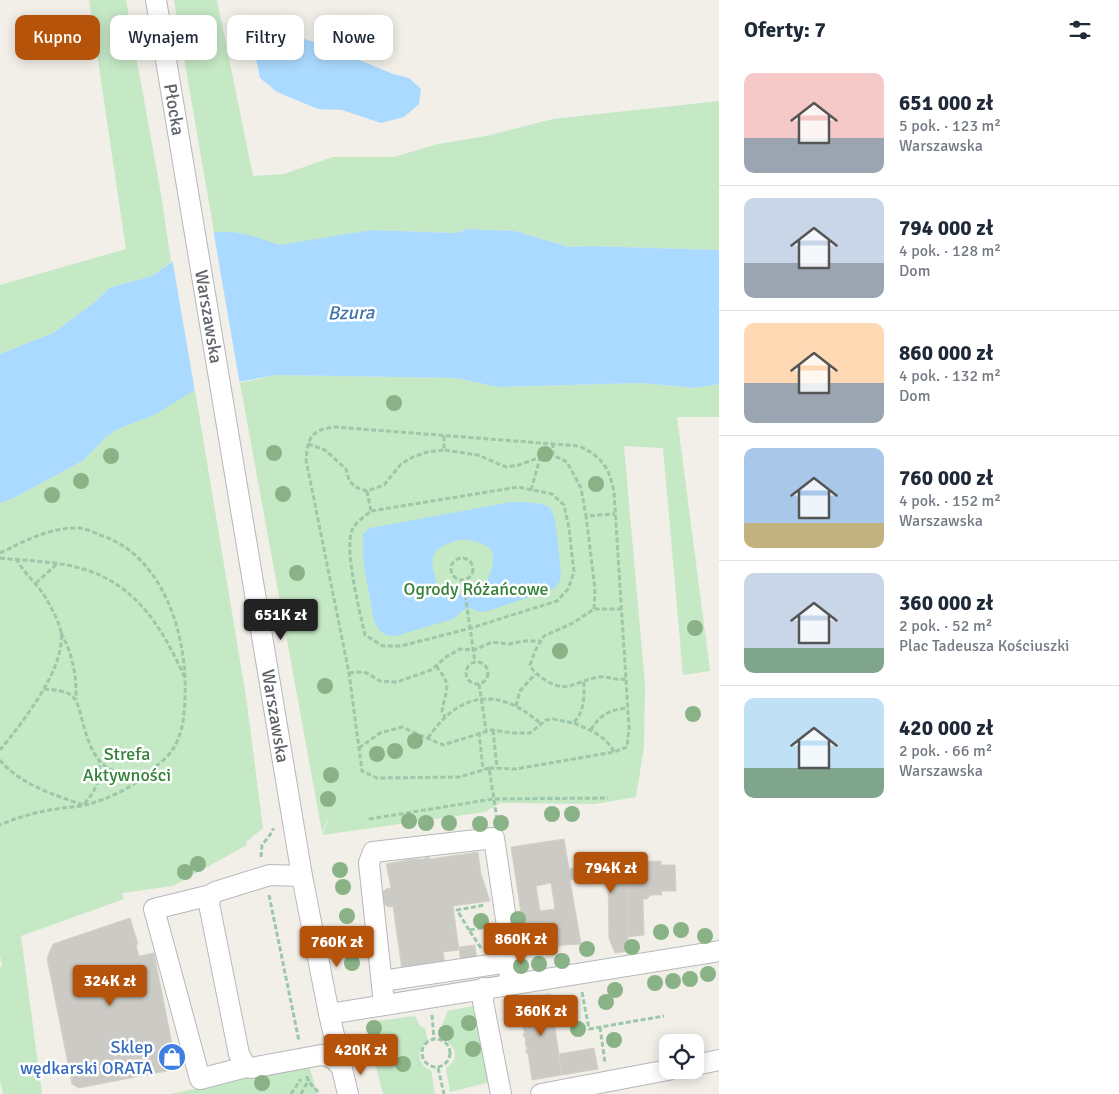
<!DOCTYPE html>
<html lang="pl">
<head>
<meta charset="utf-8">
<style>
  :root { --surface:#fff; --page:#f2f2f3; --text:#1f2937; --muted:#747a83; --line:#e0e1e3; --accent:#b45309 }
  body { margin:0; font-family:Signika,sans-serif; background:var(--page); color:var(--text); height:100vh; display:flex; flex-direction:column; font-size:19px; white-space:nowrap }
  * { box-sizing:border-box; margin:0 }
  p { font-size:16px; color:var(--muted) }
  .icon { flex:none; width:28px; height:28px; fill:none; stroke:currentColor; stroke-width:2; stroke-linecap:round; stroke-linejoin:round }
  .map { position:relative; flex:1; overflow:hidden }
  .panel { display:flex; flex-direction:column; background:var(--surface); width:400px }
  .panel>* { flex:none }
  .guide { position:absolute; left:15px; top:15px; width:475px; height:45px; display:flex; gap:10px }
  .buttons { position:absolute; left:659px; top:1034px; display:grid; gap:10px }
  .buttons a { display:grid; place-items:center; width:45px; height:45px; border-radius:10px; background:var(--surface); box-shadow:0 2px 12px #0003; font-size:25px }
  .price { position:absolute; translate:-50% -42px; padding:0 11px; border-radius:5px; background:var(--accent); color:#fff; font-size:16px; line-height:32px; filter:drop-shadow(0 1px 2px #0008) }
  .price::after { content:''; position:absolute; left:50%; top:30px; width:15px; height:11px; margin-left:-8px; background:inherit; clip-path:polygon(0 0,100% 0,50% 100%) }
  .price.selected { background:#222; color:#fff }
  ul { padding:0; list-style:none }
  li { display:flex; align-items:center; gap:15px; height:125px; padding:0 25px }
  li+li { border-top:1px solid var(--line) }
  li span { display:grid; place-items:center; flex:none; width:140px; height:100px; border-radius:10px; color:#555 }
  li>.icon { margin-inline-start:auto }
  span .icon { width:60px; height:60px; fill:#fffc; stroke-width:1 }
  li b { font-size:21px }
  h2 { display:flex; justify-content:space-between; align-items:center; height:60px; padding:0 25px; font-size:21px }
  .chip { padding:0 18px; border-radius:10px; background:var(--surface); box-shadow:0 2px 12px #0003; font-size:18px; line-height:45px }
  .chip.selected { background:var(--accent); color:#fff }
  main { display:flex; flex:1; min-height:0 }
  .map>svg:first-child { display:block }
  .green { fill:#c5e8c5 }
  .water { fill:#aadaff; fill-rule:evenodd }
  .pier { fill:#f1efe8 }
  .building { fill:#cccac5; stroke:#d6d1c6; fill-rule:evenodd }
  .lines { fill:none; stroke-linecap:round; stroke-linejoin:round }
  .minor-casing { stroke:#b5b8bc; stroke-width:22 }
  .path { stroke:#9cc7a9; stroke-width:3; stroke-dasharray:5 2.5; stroke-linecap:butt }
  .minor { stroke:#fff; stroke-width:20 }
  .tree { fill:#89b387 }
  .labels { text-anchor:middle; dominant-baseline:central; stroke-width:5; stroke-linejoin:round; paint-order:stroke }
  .street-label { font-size:18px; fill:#5f6368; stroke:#fff }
  .park-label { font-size:18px; fill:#348238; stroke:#fff }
  .shop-label { font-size:18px; fill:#366cbe; stroke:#fff; text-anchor:end }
  .water-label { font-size:19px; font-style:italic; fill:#4174aa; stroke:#fff }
</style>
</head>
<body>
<main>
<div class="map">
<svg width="719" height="1094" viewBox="0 0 719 1094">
  <rect width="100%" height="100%" fill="#f1efe8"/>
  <g class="green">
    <path d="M89 0H126L161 194 171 262 152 276 109 288 95 302 53 333 0 354V285L126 249Z"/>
    <path d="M174 0H217L253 176 284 174 333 157H394L438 144 486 136 553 119 719 101V250L589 246 569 247 515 231 468 229 456 233 371 230 280 246 249 235 234 232H214Z"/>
    <path d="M276 375 456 378 498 387 641 383 695 388 719 384V417H677L710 671 683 675 663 448 624 446 645 685 644 747 636 797 595 804 500 803 485 812 322 835 332 810 322 832 240 383Z"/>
    <path d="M195 390 246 697 263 828 246 842 247 845 173 886 122 893 124 899 21 936 42 1094H3L0 1081V967L2 966 0 955V503L12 499 84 460 106 437 118 429 131 424Z"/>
    <path d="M473 1006 478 1009 490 1082 450 1092 446 1068C470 1050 438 1042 442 1026 443 1020 447 1017 447 1011Z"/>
    <path d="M415 1016 420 1026 425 1028 428 1041C416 1050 417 1065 431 1070L435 1094H383L366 1026 369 1022Z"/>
    <path d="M309 1065 317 1094H170Z"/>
  </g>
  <g class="water">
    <path d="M280 31 323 45 393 74 409 78 421 89 419 104 404 117 381 123 342 110 318 109 277 92 260 78 256 58 259 42Z"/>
    <path d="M468 229 515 231 569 247 589 246 719 250V384L695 388 641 383 498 387 456 378 276 375 195 390 154 415 118 429 106 437 84 460 12 499 0 503V354L53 333 95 302 109 288 152 276 214 232H234L249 235 280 245 371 230 456 233Z"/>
    <path d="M512 502C521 502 545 502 550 508 558 518 559 561 561 575L560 581 555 588 488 611 480 612 470 608 465 609 453 619 395 636C384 636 378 631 374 621L363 560V534L370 528ZM459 540C468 539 485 542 491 550 497 559 489 580 483 587 478 592 468 594 461 595 455 594 448 592 443 589 438 586 436 581 435 576 427 552 438 546 459 540Z"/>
  </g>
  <path class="pier" d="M213 229 240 385 195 392 172 258Z"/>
  <g class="building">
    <path d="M564 839 569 869 574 868 576 879 570 880 581 944 565 945 527 953 511 847ZM551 883 555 909 540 911 536 886Z"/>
    <path d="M478 852 481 874 490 901 453 906 459 950 443 952 445 964 402 970 393 906 389 907 383 904 382 893 386 889 391 888 386 864 412 859H424L428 856 430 859Z"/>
    <path d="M628 857V951L615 953 609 938 608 883 581 884 578 859Z"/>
    <path d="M661 861V865H675L676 891H661L662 895H651L647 899H643L644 935 628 937V862Z"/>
    <path d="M130 918 138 944 136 945 139 956 154 953 177 1069 79 1088 72 1084 47 958 53 944Z"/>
    <path d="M475 945 477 962 461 965 459 947Z"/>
    <path d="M550 994 562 1075 532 1080 528 1053H526V1050L527 1049 525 1042H526L525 1037H524L523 1034 525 1033 522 1026H524L519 999Z"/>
    <path d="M594 1048 598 1069 562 1075 559 1054Z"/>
  </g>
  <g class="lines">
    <defs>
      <g id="minor">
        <path id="s1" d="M156 0 302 876 329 1014 348 1094"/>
        <path d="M302 876 270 875 215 892 211 895 209 904 239 1054 246 1067 251 1068 321 1055C331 1056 335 1059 341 1067"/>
        <path d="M211 895 154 909 200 1079 246 1067"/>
        <path d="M382 981 510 962"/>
        <path d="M484 988 483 1002 501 1094"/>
        <path d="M384 1004 369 863 373 852 494 838 511 953 509 970 511 984"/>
        <path d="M329 1014 719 951"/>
        <path d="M695 1065 719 1060"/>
        <path d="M541 1094 668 1070"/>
      </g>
    </defs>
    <use href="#minor" class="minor-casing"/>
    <g class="path">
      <path d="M444 436V450L478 455 506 467 519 465 540 457 553 455"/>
      <path d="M553 443V455L567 462 581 488 586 516"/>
      <path d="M308 444 325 450 346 469 349 480 355 487 367 491 384 485 401 464 413 457 427 452 444 450"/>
      <path d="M531 490 540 458"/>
      <path d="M367 491 371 511C365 516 355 523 352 530 344 551 360 612 365 635L383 646H401L471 628 557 601 568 589 574 572 569 528 564 505 552 494 518 487 371 511"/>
      <path d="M0 553C25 541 50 527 79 528 86 529 94 532 100 535 163 555 187 634 185 694 185 712 183 734 173 749 169 756 160 763 154 768 136 786 109 799 85 805 77 807 69 807 62 808 41 811 20 816 0 825"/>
      <path d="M0 558C28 561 57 561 83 569 136 584 163 629 184 676"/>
      <circle cx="462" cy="569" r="11"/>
      <path d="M463 580 475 662"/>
      <path d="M36 583 58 563"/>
      <path d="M594 609 595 589 586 516 615 514"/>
      <path d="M622 609H594L573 623 544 636 536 649 530 665C534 673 539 676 547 681 567 694 578 680 599 677 608 676 616 681 626 679"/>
      <path d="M61 633C72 652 77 676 76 699"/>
      <circle cx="477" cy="673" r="11"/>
      <path d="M436 666C453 687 446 687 442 711L445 717"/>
      <path d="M349 673 360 672 367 673 380 681 397 682 431 670 446 657 460 649 474 650 492 642 509 644 525 641H540"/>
      <path d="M479 684 486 730"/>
      <path d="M44 689C52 690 64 690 71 695 77 700 79 708 81 716 91 754 99 777 144 775"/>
      <path d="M516 706 520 691 535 674"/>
      <path d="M574 723C590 730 606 736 614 752"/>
      <path d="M493 730 497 768"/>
      <path d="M591 730C599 715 611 709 628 708"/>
      <path d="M479 732 483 770"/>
      <path d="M428 738C459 692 498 686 540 723"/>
      <path d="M359 748 380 733 402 727 443 745 491 730 513 733H530L546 720 553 719 573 723C585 712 584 696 584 682"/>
      <path d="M0 750C22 723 66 668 61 632 59 622 52 609 47 600 39 585 25 575 17 560"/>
      <path d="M0 760C19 784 55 795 83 805 95 792 101 780 99 762"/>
      <path d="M489 768 460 777 377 778 362 771 349 673 306 460C308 437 311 430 335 427L579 446C602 457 609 467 614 492L629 727 627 747 614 752 516 769 489 768 497 819"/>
      <path d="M369 819 493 799 608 798"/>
      <path d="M261 857 262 845 273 831V828"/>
      <path d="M269 895 299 1041"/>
      <path d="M469 930 457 910 485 905"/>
      <path d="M481 948 469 930 489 927"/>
      <path d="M582 992 589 1029 664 1016"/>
      <path d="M432 1015 434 1039"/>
      <path d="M600 1027 605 1063"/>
      <circle cx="436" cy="1053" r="14"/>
      <path d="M438 1068 444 1094"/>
      <path d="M307 1076 308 1081 320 1094"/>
      <path d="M291 1094 301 1079"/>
      <path d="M301 1094 309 1079"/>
    </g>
    <use href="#minor" class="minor"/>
  </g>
  <g class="tree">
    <circle cx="394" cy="403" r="8"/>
    <circle cx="274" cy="453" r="8"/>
    <circle cx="545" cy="454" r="8"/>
    <circle cx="111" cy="456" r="8"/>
    <circle cx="81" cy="481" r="8"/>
    <circle cx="596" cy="484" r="8"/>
    <circle cx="283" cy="494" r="8"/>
    <circle cx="52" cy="495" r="8"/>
    <circle cx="297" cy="573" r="8"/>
    <circle cx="695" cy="628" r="8"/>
    <circle cx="560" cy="651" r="8"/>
    <circle cx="325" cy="686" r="8"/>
    <circle cx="693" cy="714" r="8"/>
    <circle cx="415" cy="741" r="8"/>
    <circle cx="395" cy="751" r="8"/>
    <circle cx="377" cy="754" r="8"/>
    <circle cx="331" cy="775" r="8"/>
    <circle cx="328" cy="799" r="8"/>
    <circle cx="552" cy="814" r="8"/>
    <circle cx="572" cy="814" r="8"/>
    <circle cx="409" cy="821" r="8"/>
    <circle cx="426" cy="823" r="8"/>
    <circle cx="449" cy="823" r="8"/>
    <circle cx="501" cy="823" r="8"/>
    <circle cx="480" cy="824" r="8"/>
    <circle cx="198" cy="864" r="8"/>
    <circle cx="340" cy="870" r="8"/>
    <circle cx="185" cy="872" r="8"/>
    <circle cx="343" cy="887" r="8"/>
    <circle cx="347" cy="916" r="8"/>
    <circle cx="518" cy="919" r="8"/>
    <circle cx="481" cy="921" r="8"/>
    <circle cx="681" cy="930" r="8"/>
    <circle cx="661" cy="932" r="8"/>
    <circle cx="705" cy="936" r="8"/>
    <circle cx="350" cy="947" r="8"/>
    <circle cx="632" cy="947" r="8"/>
    <circle cx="522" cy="949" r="8"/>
    <circle cx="587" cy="949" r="8"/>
    <circle cx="562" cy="961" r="8"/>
    <circle cx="352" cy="963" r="8"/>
    <circle cx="539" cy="964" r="8"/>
    <circle cx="521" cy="966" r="8"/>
    <circle cx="708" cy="974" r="8"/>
    <circle cx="690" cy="979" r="8"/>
    <circle cx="673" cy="981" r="8"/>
    <circle cx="655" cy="983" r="8"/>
    <circle cx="615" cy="990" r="8"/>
    <circle cx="606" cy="1002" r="8"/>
    <circle cx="469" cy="1023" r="8"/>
    <circle cx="374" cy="1028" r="8"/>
    <circle cx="578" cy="1029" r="8"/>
    <circle cx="446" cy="1033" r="8"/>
    <circle cx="614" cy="1040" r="8"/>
    <circle cx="473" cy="1049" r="8"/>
    <circle cx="403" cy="1064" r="8"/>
    <circle cx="262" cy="1083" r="8"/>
  </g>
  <defs>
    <symbol id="shop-disc" viewBox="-11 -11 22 22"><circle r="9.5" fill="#3f7fe0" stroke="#fff"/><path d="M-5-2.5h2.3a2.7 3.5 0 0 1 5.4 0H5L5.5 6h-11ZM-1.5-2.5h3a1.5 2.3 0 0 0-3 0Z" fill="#fff"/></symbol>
  </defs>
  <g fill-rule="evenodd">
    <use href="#shop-disc" x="156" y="1041" width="32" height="32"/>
  </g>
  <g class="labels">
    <g class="street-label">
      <text stroke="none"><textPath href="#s1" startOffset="111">Płocka</textPath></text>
      <text stroke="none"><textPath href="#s1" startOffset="321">Warszawska</textPath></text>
      <text stroke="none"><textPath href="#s1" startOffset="726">Warszawska</textPath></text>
    </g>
    <g class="park-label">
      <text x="476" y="589">Ogrody Różańcowe</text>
      <text x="127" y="754">Strefa<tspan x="127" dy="21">Aktywności</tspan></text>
    </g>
    <g class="shop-label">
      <text x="153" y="1047">Sklep<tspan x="153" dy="21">wędkarski ORATA</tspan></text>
    </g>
    <g class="water-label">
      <text transform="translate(351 313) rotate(-1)">Bzura</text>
    </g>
  </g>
</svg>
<div class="buttons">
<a><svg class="icon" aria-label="locate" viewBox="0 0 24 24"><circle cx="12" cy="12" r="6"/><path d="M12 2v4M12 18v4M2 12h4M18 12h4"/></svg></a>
</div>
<b class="price selected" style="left:281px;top:641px">651K zł</b>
<b class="price" style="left:611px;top:894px">794K zł</b>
<b class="price" style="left:521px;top:965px">860K zł</b>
<b class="price" style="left:337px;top:968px">760K zł</b>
<b class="price" style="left:110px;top:1007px">324K zł</b>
<b class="price" style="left:541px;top:1037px">360K zł</b>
<b class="price" style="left:361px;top:1076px">420K zł</b>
<div class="guide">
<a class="chip selected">Kupno</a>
<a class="chip">Wynajem</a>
<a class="chip">Filtry</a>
<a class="chip">Nowe</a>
</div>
</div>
<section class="panel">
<h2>Oferty: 7<svg class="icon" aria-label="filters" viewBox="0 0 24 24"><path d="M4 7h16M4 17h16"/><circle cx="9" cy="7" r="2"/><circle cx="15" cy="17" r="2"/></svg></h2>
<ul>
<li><span style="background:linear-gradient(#f6c9c9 65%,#9aa5b1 0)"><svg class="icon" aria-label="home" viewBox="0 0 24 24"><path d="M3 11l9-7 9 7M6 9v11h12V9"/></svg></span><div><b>651 000 zł</b><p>5 pok. · 123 m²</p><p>Warszawska</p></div></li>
<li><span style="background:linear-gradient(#c9d6e8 65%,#9aa5b1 0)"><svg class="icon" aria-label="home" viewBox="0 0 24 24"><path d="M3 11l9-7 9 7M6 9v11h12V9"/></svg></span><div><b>794 000 zł</b><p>4 pok. · 128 m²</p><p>Dom</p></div></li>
<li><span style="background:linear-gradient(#ffd9b3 60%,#9aa5b1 0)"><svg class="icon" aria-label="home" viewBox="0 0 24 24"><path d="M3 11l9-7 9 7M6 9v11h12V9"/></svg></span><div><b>860 000 zł</b><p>4 pok. · 132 m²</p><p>Dom</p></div></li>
<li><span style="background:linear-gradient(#a9c7e8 75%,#c2b280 0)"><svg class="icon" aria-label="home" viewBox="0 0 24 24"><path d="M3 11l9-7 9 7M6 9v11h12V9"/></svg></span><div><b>760 000 zł</b><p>4 pok. · 152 m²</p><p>Warszawska</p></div></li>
<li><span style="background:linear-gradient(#c9d6e8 75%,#7fa58c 0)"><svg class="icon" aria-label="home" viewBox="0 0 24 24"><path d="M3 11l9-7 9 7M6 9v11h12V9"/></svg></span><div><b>360 000 zł</b><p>2 pok. · 52 m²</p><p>Plac Tadeusza Kościuszki</p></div></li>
<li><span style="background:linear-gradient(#bfe0f5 70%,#7fa58c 0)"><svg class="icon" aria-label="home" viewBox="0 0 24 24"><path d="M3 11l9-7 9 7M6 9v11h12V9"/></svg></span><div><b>420 000 zł</b><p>2 pok. · 66 m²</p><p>Warszawska</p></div></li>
</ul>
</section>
</main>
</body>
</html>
